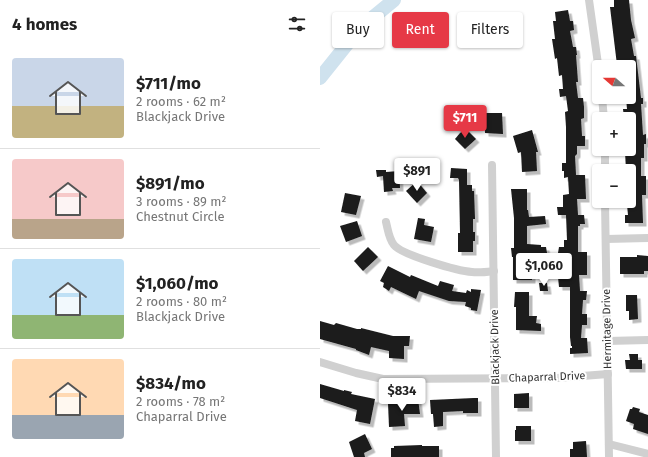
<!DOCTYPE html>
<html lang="en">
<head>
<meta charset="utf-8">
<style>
  :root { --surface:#fff; --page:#f6f6f6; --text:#222; --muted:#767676; --line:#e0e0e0; --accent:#e63946 }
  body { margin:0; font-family:"Fira Sans",sans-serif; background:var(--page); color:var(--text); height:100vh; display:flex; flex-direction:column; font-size:15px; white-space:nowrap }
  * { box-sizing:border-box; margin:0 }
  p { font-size:13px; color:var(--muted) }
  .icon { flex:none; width:22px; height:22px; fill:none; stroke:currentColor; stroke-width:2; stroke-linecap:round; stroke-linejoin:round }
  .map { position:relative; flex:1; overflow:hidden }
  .details { display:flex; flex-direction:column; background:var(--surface); width:320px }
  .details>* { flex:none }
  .hud { position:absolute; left:12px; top:12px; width:256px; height:36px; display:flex; gap:8px }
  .needle { width:26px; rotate:290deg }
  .fabs { position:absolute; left:272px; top:60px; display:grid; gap:8px }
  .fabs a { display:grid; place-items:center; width:44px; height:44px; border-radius:4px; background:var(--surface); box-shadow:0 1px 3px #0004; font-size:20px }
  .price { position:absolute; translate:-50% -34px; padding:0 9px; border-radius:4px; background:#fff; color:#222; font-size:13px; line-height:26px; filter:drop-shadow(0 1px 2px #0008) }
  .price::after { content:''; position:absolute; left:50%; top:24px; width:12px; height:9px; margin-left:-6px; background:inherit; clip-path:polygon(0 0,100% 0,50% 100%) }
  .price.active { background:var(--accent); color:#fff }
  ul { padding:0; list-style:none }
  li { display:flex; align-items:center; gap:12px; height:100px; padding:0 12px }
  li+li { border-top:1px solid var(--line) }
  li span { display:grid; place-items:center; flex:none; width:112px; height:80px; border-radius:4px; color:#555 }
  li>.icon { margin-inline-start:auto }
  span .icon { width:48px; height:48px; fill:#fffc; stroke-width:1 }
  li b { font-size:17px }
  h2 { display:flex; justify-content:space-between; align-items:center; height:48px; padding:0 12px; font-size:17px }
  .pill { padding:0 14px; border-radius:4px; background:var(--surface); box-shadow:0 1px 3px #0004; font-size:14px; line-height:36px }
  .pill.active { background:var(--accent); color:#fff }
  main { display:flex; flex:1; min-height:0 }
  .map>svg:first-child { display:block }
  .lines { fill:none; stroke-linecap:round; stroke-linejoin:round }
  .river { stroke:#cfe2ee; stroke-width:14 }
  .building { fill:#1a1a1a; filter:url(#shadow) }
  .minor { stroke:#d0d0d0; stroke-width:8 }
  .labels { text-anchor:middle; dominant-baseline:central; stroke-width:4; stroke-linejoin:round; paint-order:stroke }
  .street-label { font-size:11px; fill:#333; stroke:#fff }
</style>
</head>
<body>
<main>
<section class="details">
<h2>4 homes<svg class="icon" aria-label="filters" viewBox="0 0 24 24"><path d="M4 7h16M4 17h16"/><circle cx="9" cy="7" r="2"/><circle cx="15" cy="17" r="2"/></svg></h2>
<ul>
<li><span style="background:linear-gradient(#c9d6e8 60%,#c2b280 0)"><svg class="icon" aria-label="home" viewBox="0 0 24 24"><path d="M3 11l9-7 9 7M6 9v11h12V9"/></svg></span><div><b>$711/mo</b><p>2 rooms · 62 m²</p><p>Blackjack Drive</p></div></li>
<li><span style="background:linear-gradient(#f6c9c9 75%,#b9a48a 0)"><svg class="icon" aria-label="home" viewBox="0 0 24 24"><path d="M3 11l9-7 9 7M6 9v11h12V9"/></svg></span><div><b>$891/mo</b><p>3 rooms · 89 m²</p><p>Chestnut Circle</p></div></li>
<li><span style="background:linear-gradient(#bfe0f5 70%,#8fb573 0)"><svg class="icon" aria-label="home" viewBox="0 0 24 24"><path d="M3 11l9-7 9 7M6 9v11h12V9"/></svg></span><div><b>$1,060/mo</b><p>2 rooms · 80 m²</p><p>Blackjack Drive</p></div></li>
<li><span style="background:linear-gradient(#ffd9b3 70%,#9aa5b1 0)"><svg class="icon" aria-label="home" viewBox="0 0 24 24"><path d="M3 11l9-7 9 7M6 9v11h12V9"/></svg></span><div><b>$834/mo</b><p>2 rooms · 78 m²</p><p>Chaparral Drive</p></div></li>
</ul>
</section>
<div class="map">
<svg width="328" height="457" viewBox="0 0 328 457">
  <defs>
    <filter id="shadow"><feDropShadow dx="3.5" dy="3.5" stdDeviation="0" flood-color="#0004"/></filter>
  </defs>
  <rect width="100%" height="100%" fill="#fff"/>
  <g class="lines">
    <path class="river" d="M0 78 40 28 74 0"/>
  </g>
  <g class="building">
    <path d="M294 0H309L311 20 315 38 311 39 314 56H316L321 98H323V104H321L323 135 326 134V144H324V158H321V176H326V195H322L323 223H305V215H308L307 205H309V170H306L305 152H310V138L309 117 304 118 303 109H307L306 98H309V64L297 65 290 7H294Z"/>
    <path d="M248 10 250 21H253L254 30 250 31 253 47H256L257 55H256L258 82H256L258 98H263L264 107V118L261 119 262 136H265V146H257V154L255 156 256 175H265L266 199H257L258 215H264L265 224H260V226H258V252H267V275H259L260 291H267L266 300H263L262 314H267V325H262L261 338H267L268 353 250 354V348H252V346H251L250 337V287H239L238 277H243V261H227V265L212 266V280H193V257H192L191 248H194V218L191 189H207V210H208L209 217 225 216 226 224 207 226V244L221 245V247H226L227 253H238L239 247H244V240H247L246 215H238L237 207H243V195L249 194 248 177 244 178V171H242V163H246V127L245 112 248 111 246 96 240 97 239 89H243L242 75 239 76 237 58 235 59 232 39H235L233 21H236L235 12Z"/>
    <path d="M164 113H182L183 134 165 133Z"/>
    <path d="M146 129 156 139 145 149 135 139 140 133Z"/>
    <path d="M212 130 218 152H216L217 171 202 172 201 152 198 153 193 136Z"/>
    <path d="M131 168 147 169V185H152V191H154L155 219H153V232H155V241H153V252H138V233H140L139 180 138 178H130Z"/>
    <path d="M56 170H66V172L79 171 80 188H72L73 191 64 192 63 176 57 177Z"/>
    <path d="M97 181 107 193 97 203 86 191Z"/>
    <path d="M25 193 41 196 36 215 21 212Z"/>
    <path d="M98 218 105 219 104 225 114 227 111 242 94 239Z"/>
    <path d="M37 221 42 236 26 242 20 226Z"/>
    <path d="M48 247 58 257 43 271 34 261Z"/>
    <path d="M317 255 328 256V271H324V274H300V257H317Z"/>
    <path d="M68 266 90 277 91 275 118 286 120 281 134 285 132 291 146 293 147 290 151 292V289L161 290 157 311 151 310V308L145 306 146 302 129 301 99 291 96 299 71 287 69 291 63 287 64 283 60 281Z"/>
    <path d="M219 283H227L228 291H220Z"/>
    <path d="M195 292H209V316H217L216 323 221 324V331L196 330V307H194Z"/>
    <path d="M306 295H317L318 319 309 320V311H306Z"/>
    <path d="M0 321 14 325 16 323 37 329H41V328L73 336H90L89 346H84V359L69 358V351L51 347 49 355 36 350V349L0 339Z"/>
    <path d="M309 354H318V360H322V369H306L305 360H310Z"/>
    <path d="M0 384 24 391V390L32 392 31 394 55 399 50 424 35 421 37 410 0 398Z"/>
    <path d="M209 393V408H194V394Z"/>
    <path d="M154 398H158V413H143V411L123 412V426L114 427 113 414H111L110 400Z"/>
    <path d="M92 399H98L100 414H84L85 426 69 427 68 403 92 402Z"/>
    <path d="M313 407 320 409 319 412 328 415V434L313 429 314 424 306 421 310 409H312Z"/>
    <path d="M196 426H211V441H195V430H196Z"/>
    <path d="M45 434 52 449 44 453 45 457H34L29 442Z"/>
    <path d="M266 441 267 457H250V449H253V442Z"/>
    <path d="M102 445V446H119V457H71V448H74V446Z"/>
  </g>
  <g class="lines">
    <g class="minor">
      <path d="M269 0 279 71"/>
      <path d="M282 97 284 119"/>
      <path d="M285 149V171"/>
      <path d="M172 165 176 457"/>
      <path d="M285 201 289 457"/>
      <path d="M66 222C68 230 69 239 74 245 82 255 138 271 152 272 159 273 166 272 174 271"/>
      <path d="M286 239 328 238"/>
      <path d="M287 341 328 340"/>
      <path d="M0 362 36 373 63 379 237 378 288 374"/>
      <path d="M289 444 328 454"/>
    </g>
  </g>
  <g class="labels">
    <g class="street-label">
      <text transform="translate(287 329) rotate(-91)">Hermitage Drive</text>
      <text transform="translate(175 347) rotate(-91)">Blackjack Drive</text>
      <text transform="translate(227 377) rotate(-2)">Chaparral Drive</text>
    </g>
  </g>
</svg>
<div class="fabs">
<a><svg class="needle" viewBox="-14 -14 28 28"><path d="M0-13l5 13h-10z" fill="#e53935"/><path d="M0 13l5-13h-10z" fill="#767676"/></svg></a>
<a>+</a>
<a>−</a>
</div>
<b class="price active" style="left:145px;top:139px">$711</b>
<b class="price" style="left:97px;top:192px">$891</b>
<b class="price" style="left:224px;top:287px">$1,060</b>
<b class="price" style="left:82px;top:412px">$834</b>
<div class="hud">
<a class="pill">Buy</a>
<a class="pill active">Rent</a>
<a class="pill">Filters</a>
</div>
</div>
</main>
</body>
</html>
